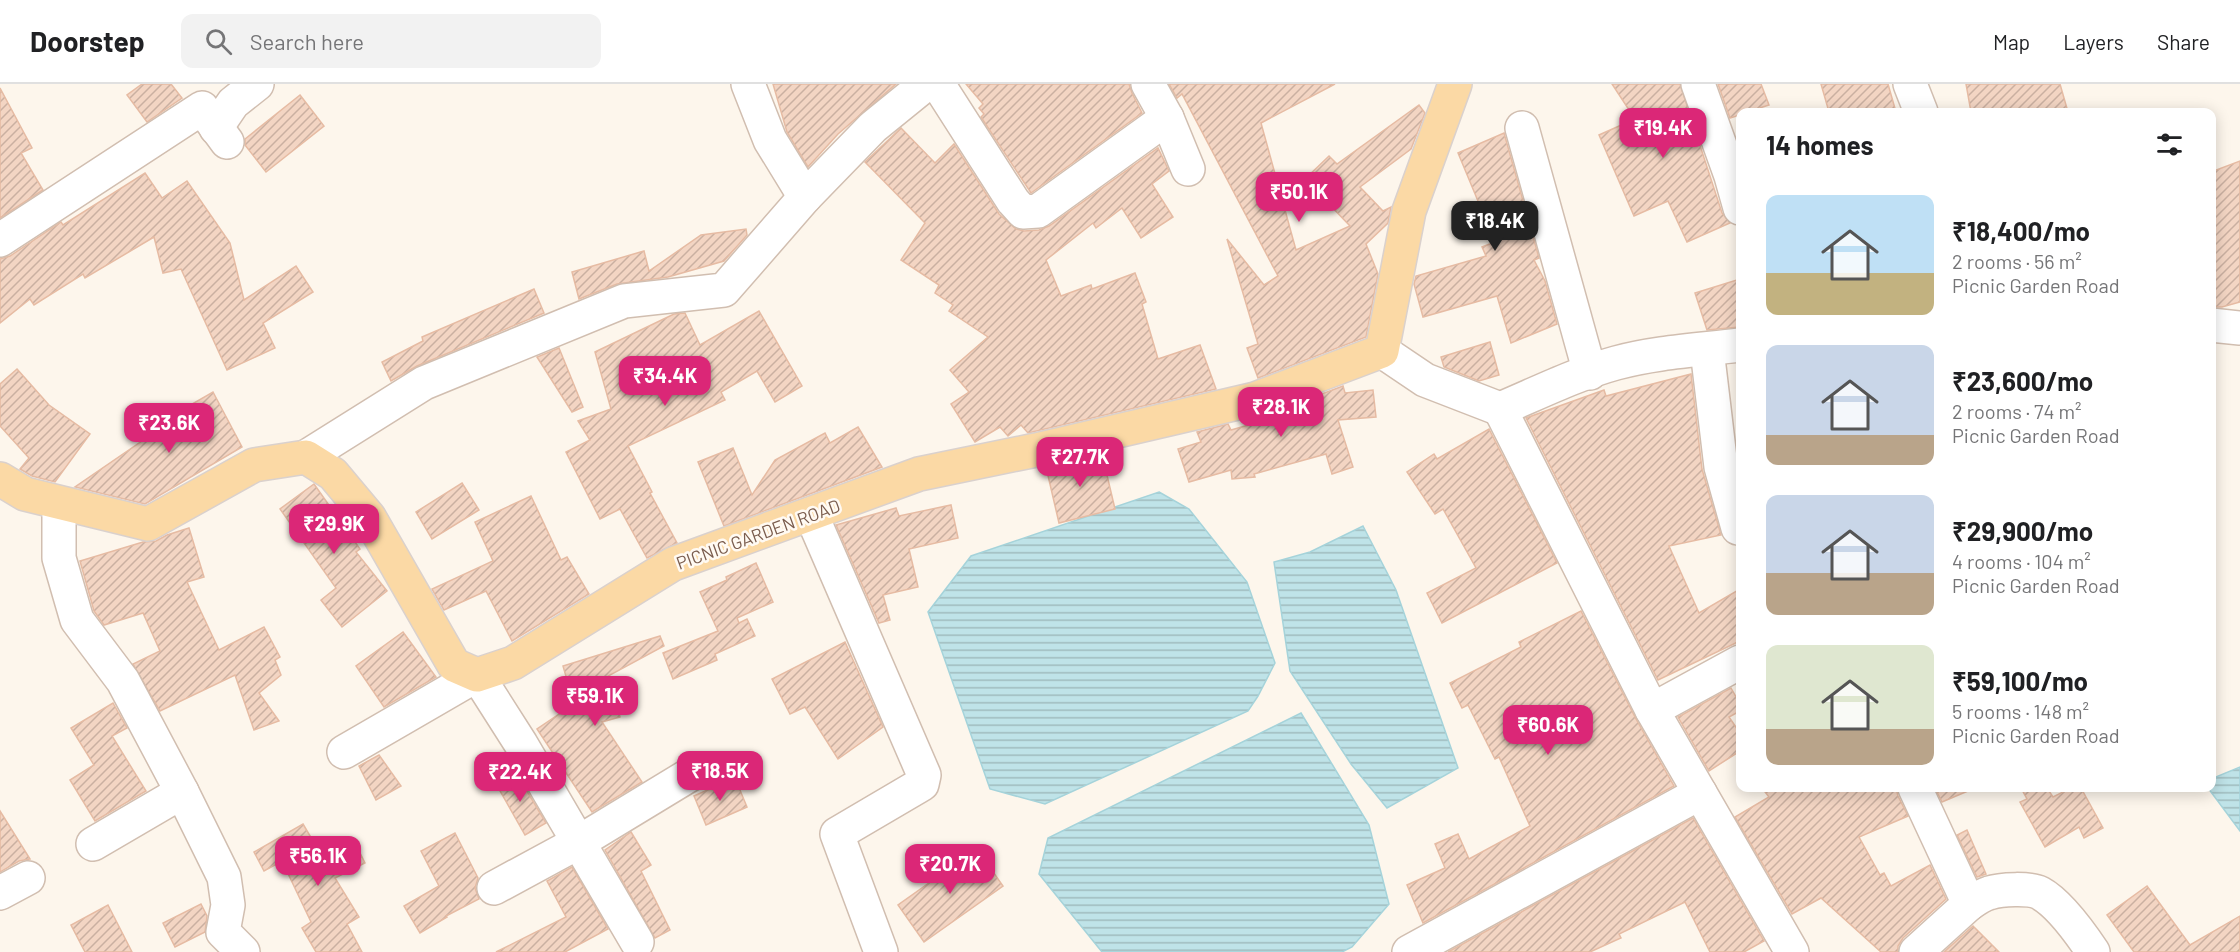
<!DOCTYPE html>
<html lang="en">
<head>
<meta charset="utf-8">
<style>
  :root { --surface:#fff; --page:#f2f2f2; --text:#202124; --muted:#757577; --line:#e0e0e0; --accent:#db2777 }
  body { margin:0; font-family:Barlow,sans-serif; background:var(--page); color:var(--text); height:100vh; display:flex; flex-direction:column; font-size:22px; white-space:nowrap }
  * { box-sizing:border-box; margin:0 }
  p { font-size:20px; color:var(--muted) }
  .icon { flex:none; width:33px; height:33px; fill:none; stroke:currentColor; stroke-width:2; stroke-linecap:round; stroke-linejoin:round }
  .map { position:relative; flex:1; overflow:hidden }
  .drawer { position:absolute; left:1736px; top:24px; width:480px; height:684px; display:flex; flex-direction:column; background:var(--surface); border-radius:12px; box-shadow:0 3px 15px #0003 }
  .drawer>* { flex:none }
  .price { position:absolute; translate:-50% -51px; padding:0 14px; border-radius:12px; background:var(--accent); color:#fff; font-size:20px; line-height:39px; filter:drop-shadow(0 2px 3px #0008) }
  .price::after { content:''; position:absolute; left:50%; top:36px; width:18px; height:14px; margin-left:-9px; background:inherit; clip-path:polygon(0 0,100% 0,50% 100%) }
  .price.active { background:#222; color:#fff }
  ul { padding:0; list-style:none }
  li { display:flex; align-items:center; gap:18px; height:150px; padding:0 30px }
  li span { display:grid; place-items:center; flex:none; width:168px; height:120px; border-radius:12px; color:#555 }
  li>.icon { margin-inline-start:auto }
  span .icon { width:72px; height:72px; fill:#fffc; stroke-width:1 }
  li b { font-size:26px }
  h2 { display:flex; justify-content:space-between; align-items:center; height:72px; padding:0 30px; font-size:26px }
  header { display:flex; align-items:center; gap:36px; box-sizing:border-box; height:84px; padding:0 30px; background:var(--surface); border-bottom:2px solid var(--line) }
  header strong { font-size:28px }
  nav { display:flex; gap:33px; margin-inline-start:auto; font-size:21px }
  .search { width:420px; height:54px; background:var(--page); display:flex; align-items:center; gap:15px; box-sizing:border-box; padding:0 21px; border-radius:12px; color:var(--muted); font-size:22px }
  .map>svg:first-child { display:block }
  .water { fill:url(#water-rules); stroke:#a5d3da; stroke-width:1.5 }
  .building { fill:url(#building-hatch); stroke:#e6bba3; stroke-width:1.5 }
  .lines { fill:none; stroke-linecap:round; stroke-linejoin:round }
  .minor-casing { stroke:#d1beb0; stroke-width:36 }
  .major-casing { stroke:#dad1cd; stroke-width:36 }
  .minor { stroke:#fff; stroke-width:33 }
  .major { stroke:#fbd9a5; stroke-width:33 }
  .labels { text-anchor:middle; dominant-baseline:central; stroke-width:5; stroke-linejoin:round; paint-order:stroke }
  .street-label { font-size:18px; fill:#7a5c4d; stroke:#fffaf3 }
</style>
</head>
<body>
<header>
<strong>Doorstep</strong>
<div class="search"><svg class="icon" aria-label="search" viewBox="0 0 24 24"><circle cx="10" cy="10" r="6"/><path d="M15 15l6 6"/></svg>Search here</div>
<nav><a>Map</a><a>Layers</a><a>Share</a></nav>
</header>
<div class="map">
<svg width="2240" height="868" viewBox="0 0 2240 868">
  <defs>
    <pattern id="water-rules" width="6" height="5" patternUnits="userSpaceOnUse" patternTransform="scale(1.5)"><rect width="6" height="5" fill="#bfe3e8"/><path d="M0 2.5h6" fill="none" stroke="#a0bbbe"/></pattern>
    <pattern id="building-hatch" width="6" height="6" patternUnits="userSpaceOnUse" patternTransform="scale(1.5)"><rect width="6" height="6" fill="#f3d5c3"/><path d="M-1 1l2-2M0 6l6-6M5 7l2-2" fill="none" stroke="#cab0a1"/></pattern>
  </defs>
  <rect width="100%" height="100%" fill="#fdf6ec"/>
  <g class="water">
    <path d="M1159 408 1189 425 1247 498 1275 579 1258 612 1248 627 1045 720 990 705 928 528 971 472Z"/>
    <path d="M1363 442 1396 506 1458 684 1387 724 1351 680 1290 587 1274 478 1310 468Z"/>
    <path d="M1301 629 1369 741 1389 820 1352 863 1342 868H1102L1039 790 1048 754Z"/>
    <path d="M2240 683V747L2208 704H2211V695Z"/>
  </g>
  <g class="building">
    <path d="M142 0H171L182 14 147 38 127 11Z"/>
    <path d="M773 0H896L838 50 808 83 787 48Z"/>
    <path d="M966 0H1129L1132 9 1142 29 1031 109 981 33 984 30 979 24 983 20Z"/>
    <path d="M1169 0H1335L1261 39 1296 166 1350 142 1305 95 1329 72 1337 80 1419 21 1425 29 1411 65 1360 103 1383 127 1391 123 1388 139 1366 160 1378 190 1366 253 1258 294 1247 264 1258 260 1227 155 1264 201 1278 192 1182 10 1177 14Z"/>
    <path d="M1612 0H1680L1722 129 1730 139 1687 158 1668 117 1634 132 1599 51 1635 35Z"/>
    <path d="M1718 0H1761L1769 21 1747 28H1740V31L1730 34Z"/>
    <path d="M1821 0H1888L1896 28H1829Z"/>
    <path d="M1966 0H2060L2068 28H1971Z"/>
    <path d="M0 4 32 64 21 69 43 106 0 134Z"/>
    <path d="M300 11 324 42 266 88 245 61V55Z"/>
    <path d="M901 44 935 79 954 60 999 130 1016 145 1024 147 1039 146 1049 142 1158 64 1169 87 1152 100 1173 133 1141 154 1122 124 1096 144 1093 139 1046 176 1061 212 1091 201 1092 205 1135 189 1146 218 1142 220 1158 275 1200 261 1216 305 1028 349 1021 341 1008 352 1000 343 975 358 951 320 969 308 950 286 988 253 949 227 953 221 935 209 939 201 901 176 925 139 865 78Z"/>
    <path d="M1504 49 1539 174 1534 176 1545 197 1557 240 1511 259 1497 212 1423 233 1414 200 1416 192 1486 172 1482 163 1495 158 1458 69Z"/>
    <path d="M2240 77V218L2222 223H2211V88Z"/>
    <path d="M145 89 162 114 187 97 230 159 244 216 296 182 313 208 263 239 275 264 227 286 181 185 163 189 154 153 85 194 83 190 34 221 30 215 0 239V175L10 172 61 138 63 141Z"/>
    <path d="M746 145 747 151 724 177 668 193 617 200 579 215 572 188 644 167 649 187 701 151Z"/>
    <path d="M1740 195V243L1707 246 1695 209Z"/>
    <path d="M534 205 544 229 417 282 391 297 382 278 423 257 422 253Z"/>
    <path d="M759 227 802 302 775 318 757 287 721 308 725 316 628 362 652 408 650 409 677 459 647 474 620 425 600 435 566 368 590 356 578 337 611 325 595 268 674 230 685 229 700 261Z"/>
    <path d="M1490 258 1499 291 1479 297 1444 283 1441 273Z"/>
    <path d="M559 264 583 323 572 328 537 273Z"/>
    <path d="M17 285 49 321 90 350 55 398 32 392 20 385 29 374 0 342V300Z"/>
    <path d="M1691 290 1702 385 1721 451 1669 462 1699 529 1740 505V557L1658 596 1526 334 1604 306 1606 312Z"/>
    <path d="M1343 302 1345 309 1373 306 1376 333 1338 336 1353 383 1332 390 1326 370 1254 390 1255 393 1232 395 1231 386 1189 398 1178 365 1201 358 1197 348 1228 340 1231 346 1273 334 1271 329Z"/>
    <path d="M213 308 242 363 145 420 75 403 155 348 152 343Z"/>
    <path d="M858 343 882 383 724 442 698 378 733 364 752 411 775 376 825 349 830 359Z"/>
    <path d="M1489 345 1557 479 1442 539 1427 509 1476 484 1443 425 1435 430 1407 388 1434 370 1437 375Z"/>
    <path d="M1102 370 1115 425 1059 439 1046 383Z"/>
    <path d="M462 399 479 426 432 455 416 428Z"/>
    <path d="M314 400 360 465 356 468 387 507 342 543 321 516 336 504 280 425Z"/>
    <path d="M531 412 561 476 567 473 589 510 512 557 486 507 444 526 432 505 493 477 475 438Z"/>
    <path d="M951 421 958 454 909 465 918 503 883 511 890 536 879 539 836 441 896 424 899 432Z"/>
    <path d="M189 444 204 493 187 498 219 566 264 543 280 573 275 576 281 591 259 609 279 637 254 646 235 591 160 627 133 580 160 567 143 529 104 541 94 527 80 477 143 458 156 457 167 451Z"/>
    <path d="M756 479 773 518 737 534 739 539 747 535 755 552 715 570 717 576 673 595 663 569 718 547 700 508 727 496 726 493Z"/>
    <path d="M1581 527 1636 635 1674 702 1423 839 1407 801 1445 784 1435 760 1458 750 1469 775 1530 742 1499 673 1495 675 1468 621 1462 624 1450 599 1521 563 1519 558Z"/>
    <path d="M403 548 436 593 384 623 356 582Z"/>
    <path d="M660 552 664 562 608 592 620 633 602 638 642 698 592 728 537 645 574 620 563 582Z"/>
    <path d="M845 558 883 643 838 675 805 623 790 630 772 595Z"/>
    <path d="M1731 604 1740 620V627L1729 633 1740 649V667L1709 687 1678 633Z"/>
    <path d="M113 619 127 644 112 652 146 707 95 737 70 696 94 681 71 644Z"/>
    <path d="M379 671 401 702 376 716 359 682Z"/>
    <path d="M515 687 546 739 525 751 495 698Z"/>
    <path d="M735 694 747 723 706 741 694 712Z"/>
    <path d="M1762 704H1896L1898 712 1908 732 1859 753 1880 791 1884 789 1891 802 1930 781 1946 815 1903 854 1898 862V868H1881L1821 814 1792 830 1735 733 1769 713Z"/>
    <path d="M1935 704H1975L1942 718Z"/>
    <path d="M2021 704H2047L2053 713 2071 704H2081L2103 744 2084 754 2079 743 2045 763 2020 718 2027 715Z"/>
    <path d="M0 727 30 775 19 777 0 788Z"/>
    <path d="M1693 734 1764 857 1744 868H1710L1685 818 1619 850 1621 854 1590 868H1448Z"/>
    <path d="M303 740 323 774 355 759 365 779 335 794 359 833 347 840 362 868H316L302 844 311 838 282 777 264 787 254 768Z"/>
    <path d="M1967 746 1986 790 1977 793 1957 751Z"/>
    <path d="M631 748 651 781 641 787 670 846 655 854 605 766Z"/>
    <path d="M455 749 478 794 475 804 479 815 446 832 447 833 420 849 404 822 439 802 421 767Z"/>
    <path d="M977 765 1003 802 924 858 898 821Z"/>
    <path d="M572 783 608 845 565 868H496L566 833 547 797Z"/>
    <path d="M2147 802 2190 861 2240 832V868H2134L2107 831Z"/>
    <path d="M201 820 207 832 205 848 175 863 163 839Z"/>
    <path d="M108 821 132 868H85L71 841Z"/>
    <path d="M1973 842 1999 868H1944Z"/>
  </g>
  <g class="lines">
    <defs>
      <g id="minor">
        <path d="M748 0 770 56 805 113"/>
        <path d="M938 0 1013 117 1023 128 1038 127 1167 34"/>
        <path d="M1148 0 1167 34 1188 85"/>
        <path d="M1698 0 1731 92 1740 124"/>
        <path d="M1910 0 1921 28"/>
        <path d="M216 44 233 19 257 0"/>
        <path d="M1522 44 1590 289"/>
        <path d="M0 156 202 24 227 58"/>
        <path d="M2211 241 2240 244"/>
        <path d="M1700 266 1708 274 1721 383 1738 444"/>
        <path d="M1382 267 1425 296 1500 325C1538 309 1576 290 1616 279 1656 268 1699 266 1740 261"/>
        <path d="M1500 325 1652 626 1792 868"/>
        <path d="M306 373 424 299 624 217 724 206 805 113 873 43 926 0"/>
        <path d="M59 419V474L77 536 123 597 182 708 224 793 228 821 223 848 243 868"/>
        <path d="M811 430 924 691 922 700 917 703 837 750 881 868"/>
        <path d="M1652 626 1740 578"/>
        <path d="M344 668 477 591 521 660 637 858"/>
        <path d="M1915 704 1969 820 1916 868"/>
        <path d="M93 760 182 708"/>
        <path d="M494 804 579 758 696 687"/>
        <path d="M0 809 28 794"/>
        <path d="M1969 820C1975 816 1982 811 1989 809 2001 805 2030 804 2040 809 2060 820 2081 850 2093 868"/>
        <path d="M1409 868 1700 709"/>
      </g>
      <path id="major" d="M0 395 25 410 148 440 254 381 306 373 333 390 369 433 454 581 477 591 513 579 673 480 919 390 1036 366 1255 315 1382 267 1409 127 1455 0"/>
    </defs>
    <use href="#minor" class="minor-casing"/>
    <use href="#major" class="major-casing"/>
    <use href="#minor" class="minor"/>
    <use href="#major" class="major"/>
  </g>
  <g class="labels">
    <g class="street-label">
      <text transform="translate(758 450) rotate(-20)">PICNIC GARDEN ROAD</text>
    </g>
  </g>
</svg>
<b class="price" style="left:1663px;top:75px">₹19.4K</b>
<b class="price" style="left:1299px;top:139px">₹50.1K</b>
<b class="price active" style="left:1495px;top:168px">₹18.4K</b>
<b class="price" style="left:665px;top:323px">₹34.4K</b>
<b class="price" style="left:1281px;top:354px">₹28.1K</b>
<b class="price" style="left:169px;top:370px">₹23.6K</b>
<b class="price" style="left:1080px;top:404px">₹27.7K</b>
<b class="price" style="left:334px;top:471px">₹29.9K</b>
<b class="price" style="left:595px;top:643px">₹59.1K</b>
<b class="price" style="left:1548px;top:672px">₹60.6K</b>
<b class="price" style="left:720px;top:718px">₹18.5K</b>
<b class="price" style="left:520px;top:719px">₹22.4K</b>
<b class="price" style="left:318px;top:803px">₹56.1K</b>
<b class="price" style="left:950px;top:811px">₹20.7K</b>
<section class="drawer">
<h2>14 homes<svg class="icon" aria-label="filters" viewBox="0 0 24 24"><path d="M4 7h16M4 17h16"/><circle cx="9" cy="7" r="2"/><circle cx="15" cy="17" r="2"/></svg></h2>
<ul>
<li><span style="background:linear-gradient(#bfe0f5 65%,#c2b280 0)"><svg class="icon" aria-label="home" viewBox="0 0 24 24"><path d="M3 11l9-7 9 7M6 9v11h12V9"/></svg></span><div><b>₹18,400/mo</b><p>2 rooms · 56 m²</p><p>Picnic Garden Road</p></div></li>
<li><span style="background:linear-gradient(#c9d6e8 75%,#b9a48a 0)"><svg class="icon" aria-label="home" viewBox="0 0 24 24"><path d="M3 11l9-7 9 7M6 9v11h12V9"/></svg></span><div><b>₹23,600/mo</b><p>2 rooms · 74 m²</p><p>Picnic Garden Road</p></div></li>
<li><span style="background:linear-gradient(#c9d6e8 65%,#b9a48a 0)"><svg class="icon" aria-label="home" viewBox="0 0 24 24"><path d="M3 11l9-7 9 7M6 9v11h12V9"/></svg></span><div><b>₹29,900/mo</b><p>4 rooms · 104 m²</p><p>Picnic Garden Road</p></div></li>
<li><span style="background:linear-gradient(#dfe7d0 70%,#b9a48a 0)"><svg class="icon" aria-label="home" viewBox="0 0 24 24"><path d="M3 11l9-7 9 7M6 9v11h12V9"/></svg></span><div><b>₹59,100/mo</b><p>5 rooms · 148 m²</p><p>Picnic Garden Road</p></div></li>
</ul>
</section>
</div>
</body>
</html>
